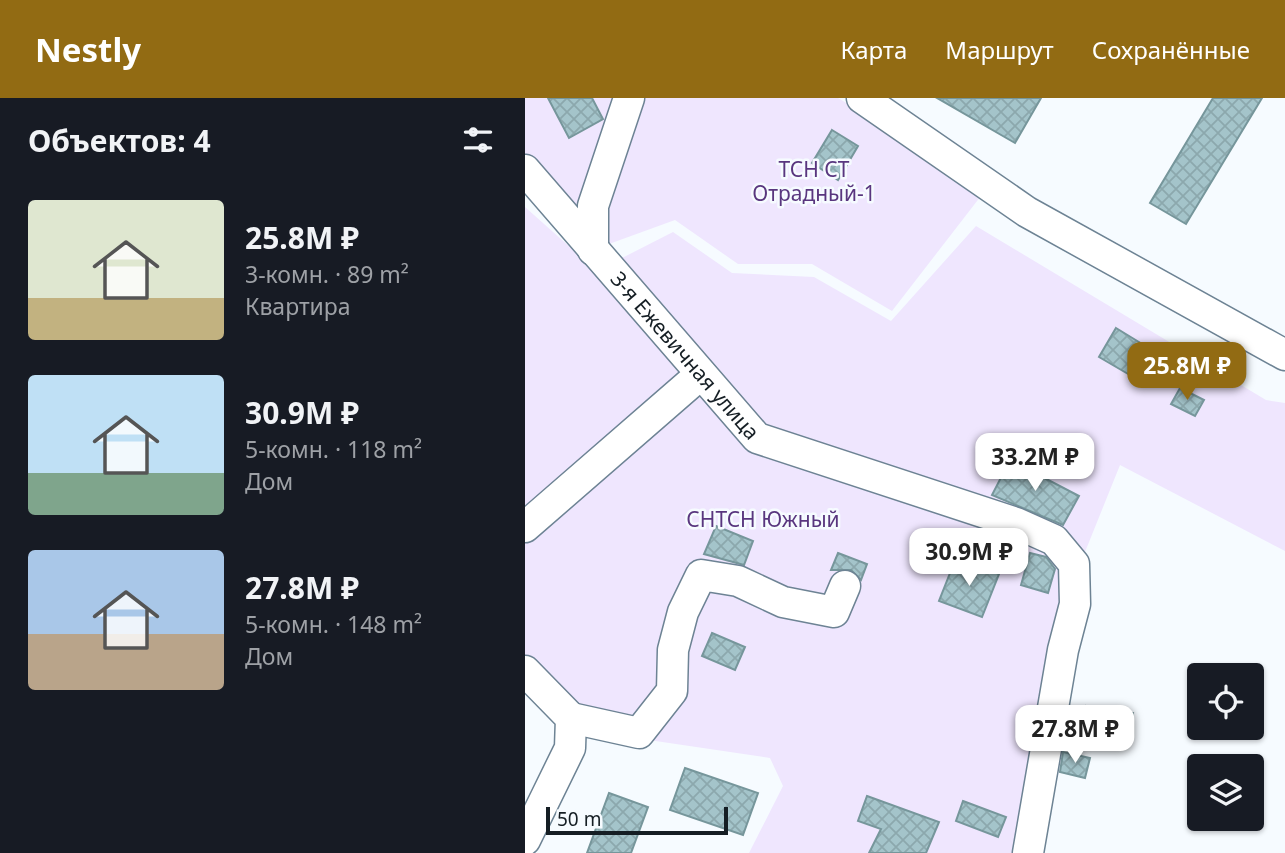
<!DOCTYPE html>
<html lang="ru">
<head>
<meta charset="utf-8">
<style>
  :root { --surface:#171b24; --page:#242831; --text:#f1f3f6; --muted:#9ea1a6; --accent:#926b13 }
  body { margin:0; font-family:"Noto Sans",sans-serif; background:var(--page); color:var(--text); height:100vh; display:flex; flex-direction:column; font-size:26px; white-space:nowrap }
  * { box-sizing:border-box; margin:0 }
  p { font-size:23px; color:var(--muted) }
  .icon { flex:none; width:38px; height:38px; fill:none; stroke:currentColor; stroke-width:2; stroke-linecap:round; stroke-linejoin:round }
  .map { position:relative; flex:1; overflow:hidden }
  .details { display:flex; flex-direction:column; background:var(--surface); width:525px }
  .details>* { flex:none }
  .fabs { position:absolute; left:662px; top:565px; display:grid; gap:14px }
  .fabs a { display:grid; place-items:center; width:77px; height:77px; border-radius:7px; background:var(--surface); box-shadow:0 2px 5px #0004; font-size:35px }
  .scale { position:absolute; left:21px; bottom:18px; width:182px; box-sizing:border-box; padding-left:7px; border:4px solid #151e24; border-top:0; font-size:19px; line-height:24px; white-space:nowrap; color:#151e24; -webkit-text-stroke:5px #f6fbff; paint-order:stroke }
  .price { position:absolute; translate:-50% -60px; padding:0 16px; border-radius:14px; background:#fff; color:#222; font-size:23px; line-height:46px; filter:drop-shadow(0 2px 4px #0008) }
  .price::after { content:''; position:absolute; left:50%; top:42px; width:21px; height:16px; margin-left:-10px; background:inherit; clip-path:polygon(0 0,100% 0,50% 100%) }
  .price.on { background:var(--accent); color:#fff }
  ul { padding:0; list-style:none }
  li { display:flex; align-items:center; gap:21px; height:175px; padding:0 28px }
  li span { display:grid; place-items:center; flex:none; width:196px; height:140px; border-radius:7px; color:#555 }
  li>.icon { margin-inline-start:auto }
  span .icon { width:84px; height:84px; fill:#fffc; stroke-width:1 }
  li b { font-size:30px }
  h2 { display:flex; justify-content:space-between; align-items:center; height:84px; padding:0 28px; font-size:30px }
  header { display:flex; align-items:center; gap:42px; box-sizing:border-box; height:98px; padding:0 35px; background:var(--accent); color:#fff }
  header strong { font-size:33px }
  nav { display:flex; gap:38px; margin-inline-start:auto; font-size:24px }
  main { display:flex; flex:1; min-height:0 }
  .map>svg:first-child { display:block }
  .garden { fill:#efe6fe }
  .building { fill:url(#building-cross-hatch); stroke:#76969b; stroke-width:2 }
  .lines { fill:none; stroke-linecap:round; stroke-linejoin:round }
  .minor-casing { stroke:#6d8394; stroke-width:33 }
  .minor { stroke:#fff; stroke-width:30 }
  .labels { text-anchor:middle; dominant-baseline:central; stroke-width:5; stroke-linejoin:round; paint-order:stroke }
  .park-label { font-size:21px; fill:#59367f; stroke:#f6fbff }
  .street-label { font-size:21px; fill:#151e24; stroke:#f6fbff }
</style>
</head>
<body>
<header>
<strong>Nestly</strong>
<nav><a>Карта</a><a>Маршрут</a><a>Сохранённые</a></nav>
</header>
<main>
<section class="details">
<h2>Объектов: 4<svg class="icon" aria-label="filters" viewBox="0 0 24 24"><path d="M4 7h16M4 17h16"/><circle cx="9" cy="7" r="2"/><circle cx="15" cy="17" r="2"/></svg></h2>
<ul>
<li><span style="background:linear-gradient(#dfe7d0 70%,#c2b280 0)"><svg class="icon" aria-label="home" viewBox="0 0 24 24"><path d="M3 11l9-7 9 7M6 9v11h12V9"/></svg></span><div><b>25.8M ₽</b><p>3-комн. · 89 m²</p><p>Квартира</p></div></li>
<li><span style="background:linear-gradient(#bfe0f5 70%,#7fa58c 0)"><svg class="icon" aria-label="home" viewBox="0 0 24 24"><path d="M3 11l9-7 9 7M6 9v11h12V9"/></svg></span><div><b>30.9M ₽</b><p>5-комн. · 118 m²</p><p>Дом</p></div></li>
<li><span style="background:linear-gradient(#a9c7e8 60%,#b9a48a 0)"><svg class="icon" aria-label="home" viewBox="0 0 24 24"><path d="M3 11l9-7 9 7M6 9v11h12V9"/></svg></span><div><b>27.8M ₽</b><p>5-комн. · 148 m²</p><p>Дом</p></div></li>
</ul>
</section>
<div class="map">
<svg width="760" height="755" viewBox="0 0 760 755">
  <defs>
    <pattern id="building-cross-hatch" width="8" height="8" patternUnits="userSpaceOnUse" patternTransform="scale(1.75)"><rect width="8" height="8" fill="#a4c4ca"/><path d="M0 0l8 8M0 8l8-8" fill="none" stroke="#8ca8ad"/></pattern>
  </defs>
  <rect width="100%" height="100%" fill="#f6fbff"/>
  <g class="garden">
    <path d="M0 0H313L400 52 459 94 367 213 287 166H213L150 122 73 150 0 64Z"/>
    <path d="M0 109 55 158 99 159 148 134 207 175 289 179 366 223 451 128 741 302 760 305V453L595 367 558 459 508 755H224L258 688 245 660 56 632 0 565Z"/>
  </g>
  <g class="building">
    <path d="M23 0H67L78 21 44 40Z"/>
    <path d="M412 0H516L490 45Z"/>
    <path d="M688 0H737L661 126 625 105Z"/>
    <path d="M307 32 333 48 313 82 287 65Z"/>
    <path d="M591 230 627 252 610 280 574 259Z"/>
    <path d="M655 290 679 302 670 318 646 306Z"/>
    <path d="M485 362 554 398 538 427 467 397Z"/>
    <path d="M191 428 228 443 219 467 179 456Z"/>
    <path d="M313 455 342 466 336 482 326 472H306Z"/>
    <path d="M505 455 521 459 530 471 523 495 496 487Z"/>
    <path d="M431 460 474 476 457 519 414 503Z"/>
    <path d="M187 535 220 549 210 572 177 558Z"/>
    <path d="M561 608 608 615 604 642 557 635Z"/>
    <path d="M538 654 565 660 560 680 535 674Z"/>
    <path d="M160 670 233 695 218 737 145 712Z"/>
    <path d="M84 695 123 709 106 755H62Z"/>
    <path d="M342 698 414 724 401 755H344L356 731 333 723Z"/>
    <path d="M438 703 481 719 473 739 431 723Z"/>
  </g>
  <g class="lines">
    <defs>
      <g id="minor">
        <path d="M337 0 502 114 760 257"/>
        <path id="s1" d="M0 72 232 340 491 425 529 442 549 466 550 506 538 552 503 755"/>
        <path d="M68 152V108L104 0"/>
        <path d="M0 429 176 276"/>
        <path d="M0 573 46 620 45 650 0 742"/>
        <path d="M46 620 114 635 147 593 148 552 158 514 176 477 213 483 258 504 309 514 320 488"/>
      </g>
    </defs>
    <use href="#minor" class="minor-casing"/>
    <use href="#minor" class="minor"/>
  </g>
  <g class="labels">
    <g class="park-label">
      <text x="289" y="71">ТСН СТ<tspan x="289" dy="24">Отрадный-1</tspan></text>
      <text x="238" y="421">СНТСН Южный</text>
    </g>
    <g class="street-label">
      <text stroke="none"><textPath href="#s1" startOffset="245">3-я Ежевичная улица</textPath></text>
    </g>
  </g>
</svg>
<div class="fabs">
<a><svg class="icon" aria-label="locate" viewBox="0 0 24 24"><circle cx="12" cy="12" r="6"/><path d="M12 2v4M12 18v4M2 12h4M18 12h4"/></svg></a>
<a><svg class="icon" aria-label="layers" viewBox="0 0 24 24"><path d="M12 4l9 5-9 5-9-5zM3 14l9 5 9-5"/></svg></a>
</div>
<div class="scale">50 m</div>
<b class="price on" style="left:662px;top:304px">25.8M ₽</b>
<b class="price" style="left:510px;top:395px">33.2M ₽</b>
<b class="price" style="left:444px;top:490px">30.9M ₽</b>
<b class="price" style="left:550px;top:667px">27.8M ₽</b>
</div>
</main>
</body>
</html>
